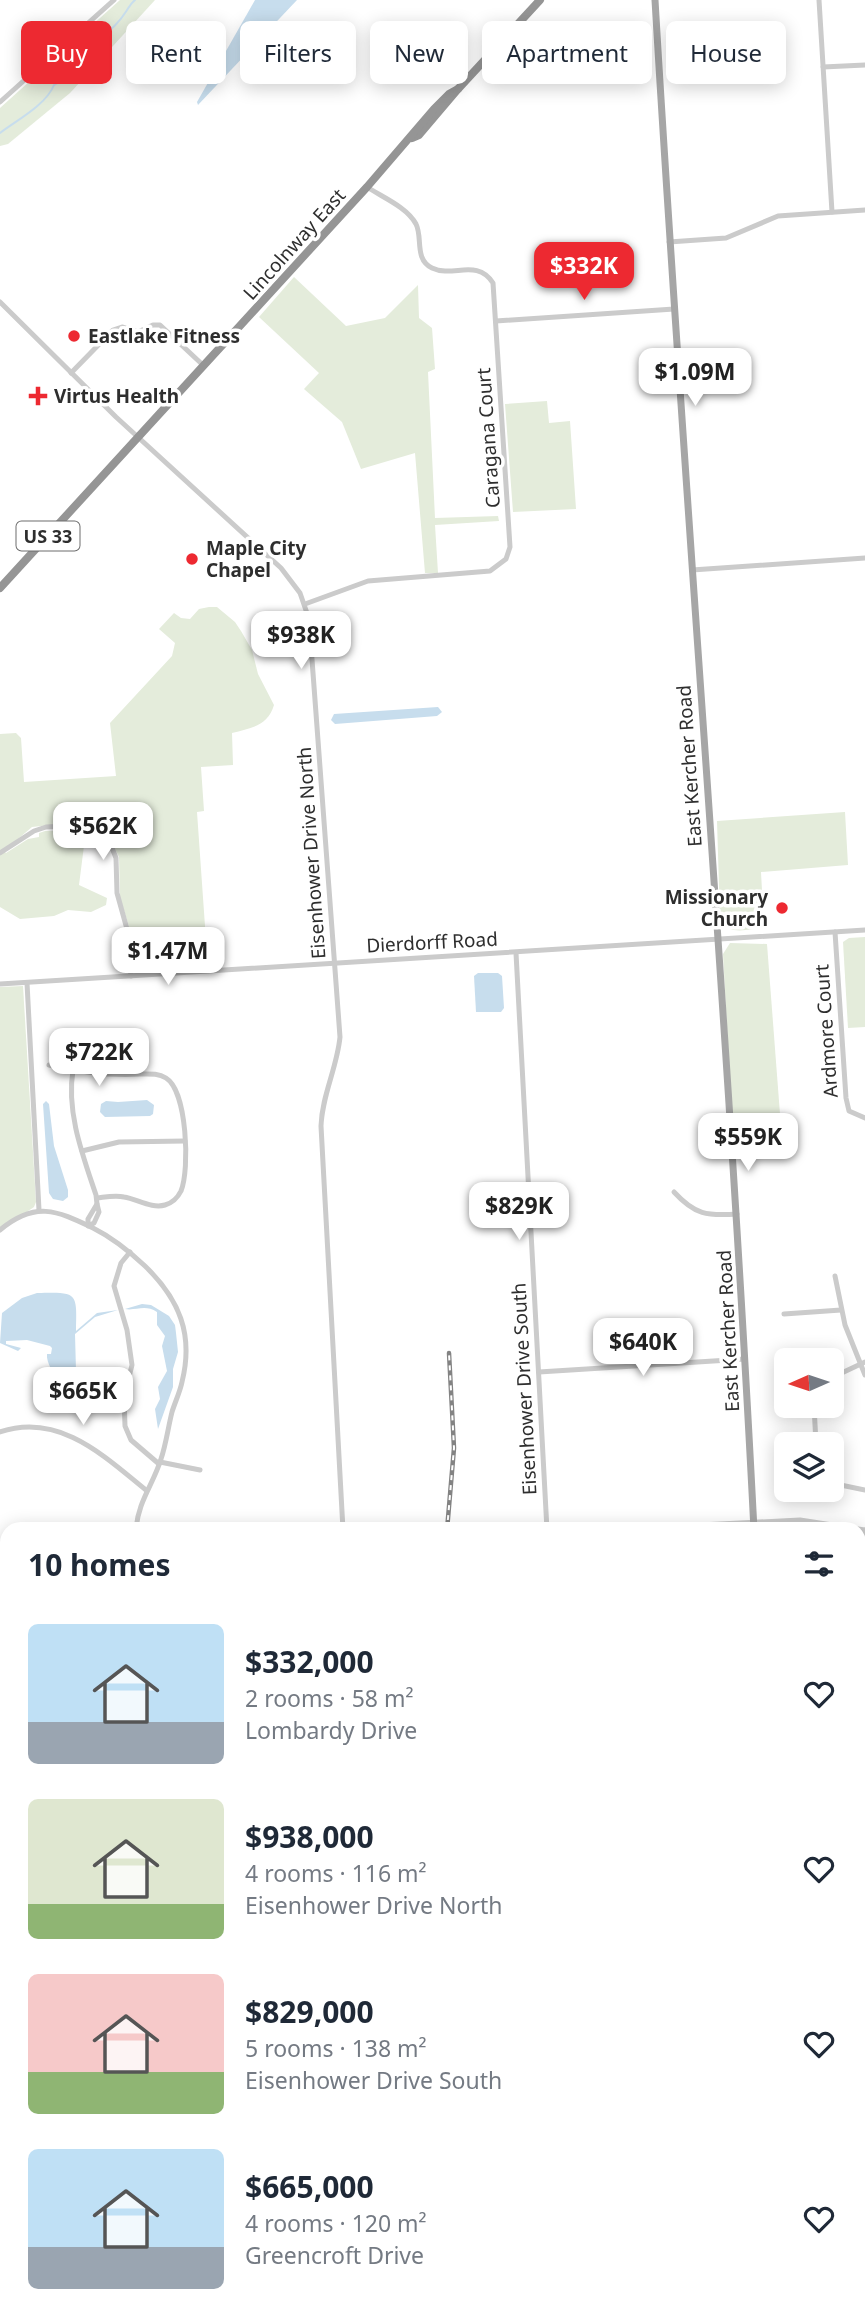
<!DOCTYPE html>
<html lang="en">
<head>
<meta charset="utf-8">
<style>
  :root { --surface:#fff; --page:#f6f6f7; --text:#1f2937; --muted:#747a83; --accent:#ed2931 }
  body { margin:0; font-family:"Noto Sans",sans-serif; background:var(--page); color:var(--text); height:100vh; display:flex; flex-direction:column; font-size:26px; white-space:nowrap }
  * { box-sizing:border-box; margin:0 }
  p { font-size:23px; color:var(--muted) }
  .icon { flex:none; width:38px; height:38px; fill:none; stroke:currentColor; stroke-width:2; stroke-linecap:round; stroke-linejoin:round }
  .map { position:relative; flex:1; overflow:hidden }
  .details { position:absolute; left:0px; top:1522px; width:866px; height:800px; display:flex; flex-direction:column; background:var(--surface); border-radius:21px 21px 0 0; box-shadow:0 4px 18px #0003 }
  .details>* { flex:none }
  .banner { position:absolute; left:21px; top:21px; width:824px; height:63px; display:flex; gap:14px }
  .needle { width:46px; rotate:267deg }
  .fabs { position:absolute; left:774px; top:1348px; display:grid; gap:14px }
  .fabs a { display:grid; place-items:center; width:70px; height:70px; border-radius:10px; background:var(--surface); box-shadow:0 4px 18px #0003; font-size:35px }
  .price { position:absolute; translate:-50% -60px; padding:0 16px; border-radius:14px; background:#fff; color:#222; font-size:23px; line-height:46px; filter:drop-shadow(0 2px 4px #0008) }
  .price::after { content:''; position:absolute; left:50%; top:42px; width:21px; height:16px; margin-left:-10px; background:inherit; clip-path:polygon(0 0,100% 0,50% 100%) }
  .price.selected { background:var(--accent); color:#fff }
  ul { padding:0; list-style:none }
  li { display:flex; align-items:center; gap:21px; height:175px; padding:0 28px }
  li span { display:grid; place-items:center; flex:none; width:196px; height:140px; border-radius:10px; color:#555 }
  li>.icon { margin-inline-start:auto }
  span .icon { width:84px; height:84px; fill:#fffc; stroke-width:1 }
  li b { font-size:30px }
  h2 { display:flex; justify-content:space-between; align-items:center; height:84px; padding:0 28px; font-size:30px }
  .chip { padding:0 24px; border-radius:10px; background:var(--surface); box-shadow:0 4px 18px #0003; font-size:24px; line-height:63px }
  .chip.selected { background:var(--accent); color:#fff }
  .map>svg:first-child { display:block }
  .green { fill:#e4ecdb }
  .water { fill:#c7dded }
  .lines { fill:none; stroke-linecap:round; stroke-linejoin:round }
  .stream { stroke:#c7dded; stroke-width:2 }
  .minor { stroke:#cbcbcb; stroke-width:5 }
  .major { stroke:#a6a6a6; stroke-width:7 }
  .highway { stroke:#959595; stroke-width:8 }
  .rail-casing { stroke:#838383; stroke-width:4.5 }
  .rail { stroke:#fff; stroke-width:2; stroke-dasharray:5; stroke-linecap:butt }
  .poi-dot { fill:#ed2931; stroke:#fff; stroke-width:2.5 }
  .labels { text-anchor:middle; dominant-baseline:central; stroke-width:7; stroke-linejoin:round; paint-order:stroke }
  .shield { fill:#fff; stroke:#6d6d6d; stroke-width:2 }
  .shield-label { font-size:18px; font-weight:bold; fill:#2e2e2e }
  .street-label { font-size:19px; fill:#2e2e2e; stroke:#fff }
  .poi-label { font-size:19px; font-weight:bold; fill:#2e2e2e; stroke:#fff; text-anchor:start }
</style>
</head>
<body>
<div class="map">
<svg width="865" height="2321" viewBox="0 0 865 2321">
  <rect width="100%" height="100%" fill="#fff"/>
  <g class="green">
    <path d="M120 0H155L70 93 8 144 0 146V108Z"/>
    <path d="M294 277 346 326 385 318 418 285 419 318 432 328 435 369 428 372 435 518 498 516 499 521 435 525 438 573H425L415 453 361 469 342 422 304 389 319 373 259 317Z"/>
    <path d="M547 401 549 423 570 421 576 509 513 512 505 404Z"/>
    <path d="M209 607H217L235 622 241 631 252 650 258 674 274 705C268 726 251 728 232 733L233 765 201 767 204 811 197 812 208 969 138 973 133 967 130 930 120 897 119 857 110 839 100 830 85 823H70L32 827 4 851 6 853 28 839 39 837V833L45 831 86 830 79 885 107 898 106 905 91 912 68 910 54 916 20 919 0 907V734L16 733 21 738 24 782 116 776 110 723 172 656 175 643 159 629 174 613 181 618 190 619 199 609Z"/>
    <path d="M845 812 848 865 761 872 764 928C748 929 728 936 720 920L717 821Z"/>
    <path d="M865 937V1027L848 1028 843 942 849 938Z"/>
    <path d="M730 943 767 944 780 1114 732 1117 723 954Z"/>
    <path d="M23 986 36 1202 34 1207 0 1230V987Z"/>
    <rect x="139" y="2315" width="148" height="6"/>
  </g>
  <g class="water">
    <path d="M255 0H297L198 105 197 102Z"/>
    <path d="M438 707 442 712 437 716 335 724 331 720 334 714Z"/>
    <path d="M478 973H498L502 976 504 1008 501 1012H476L474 976Z"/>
    <path d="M147 1100 154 1105 153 1114 150 1116 105 1117 100 1112 101 1104 106 1101 118 1102Z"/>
    <path d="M46 1101 49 1104 54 1146 68 1190V1197L63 1201 53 1199 49 1193 43 1104Z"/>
    <path d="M37 1293C78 1292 77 1292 76 1331L97 1313 118 1310 95 1317 75 1334 76 1371 72 1381 60 1382C54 1374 46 1363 47 1354H51L52 1348 50 1346 27 1340 6 1341V1344L21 1348 18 1351 0 1343 2 1313 22 1298Z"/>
    <path d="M142 1304 151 1305 169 1316 175 1325 176 1333 178 1352 173 1369V1387L158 1429 155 1409 160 1399 158 1387 167 1371 162 1346 165 1336 157 1325V1312C145 1304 136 1311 125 1309Z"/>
    <path d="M492 2315H712L715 2321H490Z"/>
  </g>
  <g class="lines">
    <g class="stream">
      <path d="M0 133C17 120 46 105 54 85 68 78 71 69 81 57 94 42 114 31 125 13 129 8 129 5 135 0"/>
      <path d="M280 2315V2321"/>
    </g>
    <g class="minor">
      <path d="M819 0 832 212"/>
      <path d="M823 67 865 65"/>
      <path d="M0 102 114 0"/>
      <path d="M669 242 726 238 778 216 865 210"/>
      <path d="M0 302 116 417 281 568 300 593 309 619 340 1037C337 1068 322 1095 321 1126L343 1530"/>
      <path d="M496 321 674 309"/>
      <path d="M71 373 113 330 122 327 138 332 153 325H160L204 366"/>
      <path d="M692 570 865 558"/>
      <path d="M305 604 368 581 490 571 506 559 510 547 493 283C477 258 453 278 432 268 414 259 423 238 416 224 407 207 382 197 367 187"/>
      <path d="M0 853 34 831 46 827 85 825 101 833 109 840 116 858 117 893 127 929 131 976"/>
      <path d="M835 932 846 1098 849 1111 865 1118"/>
      <path d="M516 953 547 1530"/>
      <path d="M27 983 39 1210"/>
      <path d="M0 984 865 930"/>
      <path d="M49 1065C80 1072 108 1076 140 1074 149 1074 158 1073 166 1078 187 1091 190 1169 181 1191 178 1197 172 1203 165 1205 152 1209 137 1199 124 1197 115 1195 106 1197 97 1198"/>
      <path d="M73 1070C66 1112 83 1156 96 1195L97 1204"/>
      <path d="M82 1151 119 1142 185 1141"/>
      <path d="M674 1192C695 1215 707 1216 737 1214"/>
      <path d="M97 1204 99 1212 94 1223 88 1226V1219Z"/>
      <path d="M0 1230C35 1201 56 1210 93 1228 113 1238 129 1251 145 1266 179 1299 194 1334 182 1382 180 1392 175 1402 172 1412 168 1428 166 1444 161 1459 153 1485 138 1501 136 1530"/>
      <path d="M130 1252 121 1263 114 1286 127 1330 132 1365 124 1397 125 1426 131 1440 159 1464"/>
      <path d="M835 1276 845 1325 865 1375"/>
      <path d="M784 1314 841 1310"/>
      <path d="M539 1372 745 1359"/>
      <path d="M831 1378 865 1362"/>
      <path d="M814 1405 816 1444"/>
      <path d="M0 1432C59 1412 104 1456 146 1490"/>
      <path d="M160 1462 200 1470"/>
      <path d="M831 1483 865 1490"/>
      <path d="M700 1525 800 1520 865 1530"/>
      <path d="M0 1554 7 1553"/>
      <path d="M859 1557 865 1530"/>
      <path d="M859 1591 865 1590"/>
      <path d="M859 1652 865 1763"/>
      <path d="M0 1717 7 1716"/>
      <path d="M859 1785H865"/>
      <path d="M859 2273H865"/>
      <path d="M28 2315V2321"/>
      <path d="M139 2315V2321"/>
      <path d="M287 2315V2321"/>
      <path d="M754 2315 755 2321"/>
      <path d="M445 2321 447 2315"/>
    </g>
    <g class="major">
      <path d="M655 0C685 510 728 1019 754 1530"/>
      <path d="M859 2201H865"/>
      <path d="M0 2248H7"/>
      <path d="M795 2315V2321"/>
    </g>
    <g class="highway">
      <path d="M412 138 419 135 458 89 540 0"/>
      <path d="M0 588 367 187 434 109 449 94 458 89"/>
    </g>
    <defs>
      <g id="rail">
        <path d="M447 1530 454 1448 449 1353"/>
        <path d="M859 2059 865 2058"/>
        <path d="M0 2119H7"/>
      </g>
    </defs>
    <use href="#rail" class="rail-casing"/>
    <use href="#rail" class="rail"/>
  </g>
  <g class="poi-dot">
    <circle cx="74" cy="336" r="7"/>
    <path d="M34.5 385.5h7v7h7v7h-7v7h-7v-7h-7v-7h7z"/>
    <circle cx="192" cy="559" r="7"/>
    <circle cx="782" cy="908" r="7"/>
  </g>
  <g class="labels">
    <rect class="shield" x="16.5" y="521.5" width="63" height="29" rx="5"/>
    <g class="shield-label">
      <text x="48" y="536">US 33</text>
    </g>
    <g class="street-label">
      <text transform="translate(294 244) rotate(-48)">Lincolnway East</text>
      <text transform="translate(488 438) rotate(-94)">Caragana Court</text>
      <text transform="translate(689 766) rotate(-94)">East Kercher Road</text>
      <text transform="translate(311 853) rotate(-94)">Eisenhower Drive North</text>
      <text transform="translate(432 942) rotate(-3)">Dierdorff Road</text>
      <text transform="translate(826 1031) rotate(-94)">Ardmore Court</text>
      <text transform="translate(728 1331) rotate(-93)">East Kercher Road</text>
      <text transform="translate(524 1389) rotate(-93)">Eisenhower Drive South</text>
    </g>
    <g class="poi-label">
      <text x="88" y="336">Eastlake Fitness</text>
      <text x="54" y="396">Virtus Health</text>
      <text x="206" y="548">Maple City<tspan x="206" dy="22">Chapel</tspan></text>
      <text x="768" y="897" text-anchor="end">Missionary<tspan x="768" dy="22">Church</tspan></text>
    </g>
  </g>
</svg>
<div class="fabs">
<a><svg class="needle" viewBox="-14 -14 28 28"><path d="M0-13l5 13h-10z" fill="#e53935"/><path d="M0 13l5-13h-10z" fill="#747a83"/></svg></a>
<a><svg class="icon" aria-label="layers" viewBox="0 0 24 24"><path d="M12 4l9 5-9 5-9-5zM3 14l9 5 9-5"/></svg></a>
</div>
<b class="price selected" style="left:584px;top:302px">$332K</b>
<b class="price" style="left:695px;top:408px">$1.09M</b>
<b class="price" style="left:301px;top:671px">$938K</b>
<b class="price" style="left:103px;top:862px">$562K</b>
<b class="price" style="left:168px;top:987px">$1.47M</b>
<b class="price" style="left:99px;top:1088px">$722K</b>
<b class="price" style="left:748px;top:1173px">$559K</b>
<b class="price" style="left:519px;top:1242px">$829K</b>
<b class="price" style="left:643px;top:1378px">$640K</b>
<b class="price" style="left:83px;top:1427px">$665K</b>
<div class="banner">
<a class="chip selected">Buy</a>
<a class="chip">Rent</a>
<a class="chip">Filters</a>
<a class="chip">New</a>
<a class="chip">Apartment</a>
<a class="chip">House</a>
</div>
<section class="details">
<h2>10 homes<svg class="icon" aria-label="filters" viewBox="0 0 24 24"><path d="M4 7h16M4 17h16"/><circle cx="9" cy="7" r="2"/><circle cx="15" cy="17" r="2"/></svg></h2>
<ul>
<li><span style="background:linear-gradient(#bfe0f5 70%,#9aa5b1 0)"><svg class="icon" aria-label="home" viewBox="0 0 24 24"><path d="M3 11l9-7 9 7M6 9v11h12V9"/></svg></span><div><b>$332,000</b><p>2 rooms · 58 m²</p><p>Lombardy Drive</p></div><svg class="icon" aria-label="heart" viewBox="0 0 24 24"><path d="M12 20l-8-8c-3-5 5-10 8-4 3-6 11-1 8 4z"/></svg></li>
<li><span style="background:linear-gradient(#dfe7d0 75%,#8fb573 0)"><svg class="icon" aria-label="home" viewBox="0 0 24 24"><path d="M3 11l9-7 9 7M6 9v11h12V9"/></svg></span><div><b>$938,000</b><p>4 rooms · 116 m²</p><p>Eisenhower Drive North</p></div><svg class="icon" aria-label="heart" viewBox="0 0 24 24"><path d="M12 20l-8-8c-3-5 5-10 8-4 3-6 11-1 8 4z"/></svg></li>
<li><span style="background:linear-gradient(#f6c9c9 70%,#8fb573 0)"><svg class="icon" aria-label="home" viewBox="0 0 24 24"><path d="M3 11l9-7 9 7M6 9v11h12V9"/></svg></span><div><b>$829,000</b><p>5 rooms · 138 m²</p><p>Eisenhower Drive South</p></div><svg class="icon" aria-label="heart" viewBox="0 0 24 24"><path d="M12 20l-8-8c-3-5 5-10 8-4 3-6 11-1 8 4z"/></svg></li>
<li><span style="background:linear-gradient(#bfe0f5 70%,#9aa5b1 0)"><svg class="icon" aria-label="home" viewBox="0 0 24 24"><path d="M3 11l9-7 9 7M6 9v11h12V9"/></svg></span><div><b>$665,000</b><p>4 rooms · 120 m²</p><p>Greencroft Drive</p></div><svg class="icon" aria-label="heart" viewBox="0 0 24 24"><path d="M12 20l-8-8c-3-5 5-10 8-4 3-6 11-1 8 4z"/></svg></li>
</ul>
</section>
</div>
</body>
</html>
